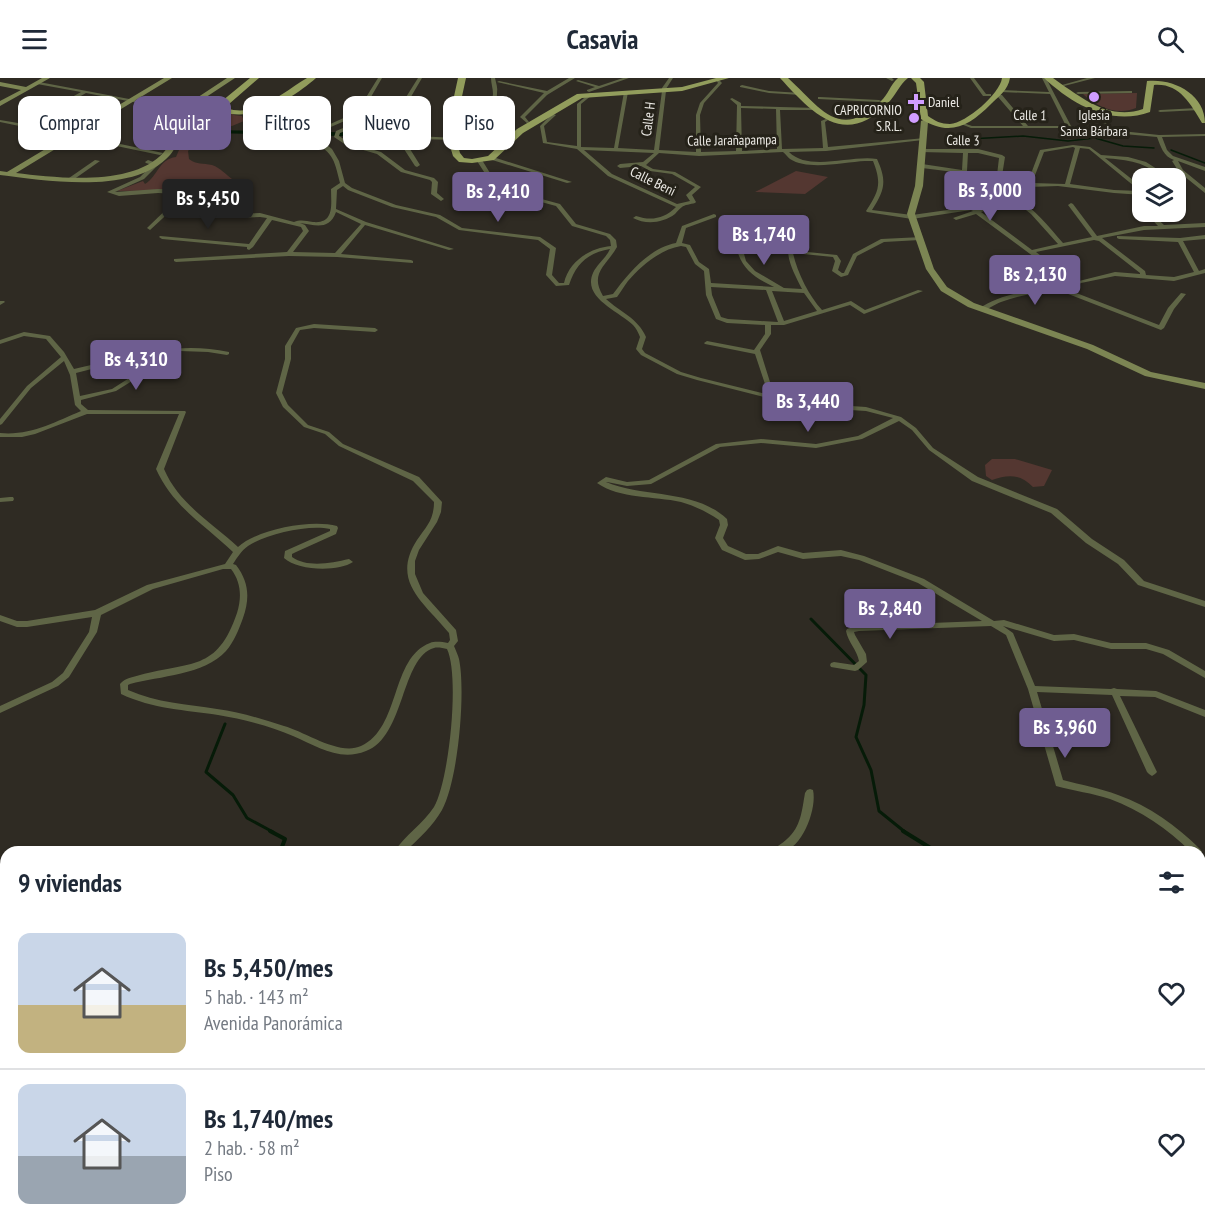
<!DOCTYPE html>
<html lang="es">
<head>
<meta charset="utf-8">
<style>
  :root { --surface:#fff; --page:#f2f2f3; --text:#1f2937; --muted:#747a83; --line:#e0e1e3; --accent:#6f5d91 }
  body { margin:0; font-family:"PT Sans Narrow",sans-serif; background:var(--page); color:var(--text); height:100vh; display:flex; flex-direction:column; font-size:22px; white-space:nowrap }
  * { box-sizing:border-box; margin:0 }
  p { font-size:20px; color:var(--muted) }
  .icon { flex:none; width:33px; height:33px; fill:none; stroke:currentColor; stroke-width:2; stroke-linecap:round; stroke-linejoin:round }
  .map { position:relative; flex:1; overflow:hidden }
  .drawer { position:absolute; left:0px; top:768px; width:1206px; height:386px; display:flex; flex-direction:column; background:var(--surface); border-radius:18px 18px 0 0; box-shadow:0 2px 4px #0004 }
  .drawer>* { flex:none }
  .top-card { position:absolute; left:18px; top:18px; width:600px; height:54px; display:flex; gap:12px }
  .controls { position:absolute; left:1132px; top:90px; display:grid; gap:12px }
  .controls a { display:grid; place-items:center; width:54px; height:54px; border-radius:12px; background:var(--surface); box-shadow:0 2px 4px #0004; font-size:30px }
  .price { position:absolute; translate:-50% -51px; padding:0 14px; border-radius:6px; background:var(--accent); color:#fff; font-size:20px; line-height:39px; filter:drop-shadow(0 2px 3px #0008) }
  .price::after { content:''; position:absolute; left:50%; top:36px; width:18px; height:14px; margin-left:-9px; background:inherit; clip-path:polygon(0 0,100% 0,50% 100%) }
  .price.on { background:#222; color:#fff }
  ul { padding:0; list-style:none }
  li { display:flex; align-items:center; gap:18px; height:150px; padding:0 18px }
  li+li { border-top:2px solid var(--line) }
  li span { display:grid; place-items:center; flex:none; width:168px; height:120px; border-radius:12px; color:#555 }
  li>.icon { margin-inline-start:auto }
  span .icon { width:72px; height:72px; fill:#fffc; stroke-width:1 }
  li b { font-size:26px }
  h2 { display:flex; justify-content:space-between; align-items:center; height:72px; padding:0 18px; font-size:26px }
  .tag { padding:0 21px; border-radius:12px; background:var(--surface); box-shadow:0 2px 4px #0004; font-size:21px; line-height:54px }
  .tag.on { background:var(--accent); color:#fff }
  header { display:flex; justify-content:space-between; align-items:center; height:78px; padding:0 18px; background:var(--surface); font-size:27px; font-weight:700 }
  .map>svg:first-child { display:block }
  .green { fill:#543731 }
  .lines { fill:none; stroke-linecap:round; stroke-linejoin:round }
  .stream-far2 { stroke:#061b08; stroke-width:1.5 }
  .stream-far1 { stroke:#061b08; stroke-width:3 }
  .stream { stroke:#061b08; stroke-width:4 }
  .canal { fill:#061b08; fill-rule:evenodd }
  .street { fill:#5f6546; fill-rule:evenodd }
  .secondary { fill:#7c8553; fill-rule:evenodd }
  .primary { fill:#929d5c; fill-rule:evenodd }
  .poi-dot { fill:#d09dff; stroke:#252219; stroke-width:2 }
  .labels { text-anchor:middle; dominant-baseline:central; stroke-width:6; stroke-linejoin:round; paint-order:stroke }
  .far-poi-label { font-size:14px; fill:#eceae5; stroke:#252219; text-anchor:start }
  .far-street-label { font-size:14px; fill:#eceae5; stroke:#252219 }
</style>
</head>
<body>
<header><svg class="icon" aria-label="menu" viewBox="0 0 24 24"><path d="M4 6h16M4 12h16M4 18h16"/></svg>Casavia<svg class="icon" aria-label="search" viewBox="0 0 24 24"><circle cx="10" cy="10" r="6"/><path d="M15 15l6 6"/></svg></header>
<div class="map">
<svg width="1205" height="1153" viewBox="0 0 1205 1153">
  <rect width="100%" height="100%" fill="#2f2b23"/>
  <g class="green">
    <path d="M1137 15 1136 30C1118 38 1096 29 1083 16Z"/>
    <path d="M220 26 234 37 242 38 244 43 232 48 210 44 207 37Z"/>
    <path d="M185 58 195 65 188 73 189 81C197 87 203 85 212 87 221 90 226 97 232 101L227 112 117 113 143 103 145 106C158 98 159 81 176 79Z"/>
    <path d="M796 93 828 99 805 116 755 114Z"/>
    <path d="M992 381H1015L1052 392 1044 408 1033 409C1021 396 1008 396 992 402L986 398 985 387Z"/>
  </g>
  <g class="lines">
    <g class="stream-far2">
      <path d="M952 62 1023 58 1068 63 1095 60 1123 68 1154 70"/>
      <path d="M1171 72 1205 85"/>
    </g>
    <g class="stream-far1">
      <path d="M811 541 866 597 864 627 856 659 871 692 879 733 905 754"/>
      <path d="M225 646 206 694 233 717 247 740 273 754"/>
    </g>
    <g class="stream">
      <path d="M270 753 285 761 280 774"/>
      <path d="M903 753 937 774"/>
      <path d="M1200 1014 1205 1018"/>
      <path d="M409 1148 412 1153"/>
    </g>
    <path class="canal" d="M206 52 384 55 387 57 384 59 208 55 205 53Z"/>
    <g class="street">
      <path d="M378 0H382L361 36 312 57V60L327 67 332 71 339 83 345 105 352 110 396 127 440 137 462 150 540 159 556 170 552 197 559 205H564C569 183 590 170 611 168L610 162 606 158 572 148 556 128 519 118 508 108 486 97 477 83 482 82 490 95 512 106 523 116 560 126 576 146 610 156 616 162 617 169C607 187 589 195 603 218L613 216C628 196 649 170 676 165L682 148 714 136 716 137V139L686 150 682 165 690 167 699 184 709 191 711 205 774 209C752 198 741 191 735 165L738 163 741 165 746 183 755 193 784 210 802 211C796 199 788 185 788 172L837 177 841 183 838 192 842 195H844L853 176 881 161 922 159V161L920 162 884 164 857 178 848 197 841 199 832 193 835 183 833 179 793 175C797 194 809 218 822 232L851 223 865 232 918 212 923 213 864 236 850 227 784 247H771V256L760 272 770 304C789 315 820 312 836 327L866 329 901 339 916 350 933 370 978 399 1057 431 1092 461 1124 482 1144 503 1205 523V529L1138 507 1118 486 1086 465 1051 435 972 403 929 372 912 352 899 343 862 361 816 370 761 365 720 369 651 406 627 408 607 404H606C645 420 695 411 727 441L728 447 723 460 728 468 746 476H758L778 468 803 475 841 472 864 478 924 501 994 543 1004 542 1054 557 1074 556 1111 565H1146L1169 572 1205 593V600L1163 576 1146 571H1111L1074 562 1054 563 1003 548 1013 555 1035 608 1111 611 1114 610 1117 611 1156 613 1205 632V639L1155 619 1120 618 1157 694 1155 696 1152 698 1149 696 1147 694 1112 617 1037 614 1063 702C1081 707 1100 710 1118 717 1149 728 1177 748 1200 771L1202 774 1200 777V774H1191C1168 751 1140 732 1110 721 1092 715 1074 713 1056 708L1028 611 1006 557 991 548 859 553 854 554 855 557 866 576 867 584 858 592 855 593 831 589 830 587 831 585 834 584 854 587 859 583C857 572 848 564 846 553L847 551 855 548 982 543 918 505 859 482 841 478 803 481 778 474 759 481 745 482 722 472 715 460 720 447 719 442C707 434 695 428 681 424 654 418 620 421 597 405L606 399 627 404 649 402 716 366 761 361 816 366 858 358 893 340 866 333 803 329 697 302 677 296 641 277 636 271 640 259C638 254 636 250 633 247 619 233 582 220 593 195 597 186 606 180 610 171 587 175 576 186 569 207L556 208 546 197 550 171 538 162 459 152 436 139 392 129 348 112 343 108 337 112 336 131 366 144 454 171 449 172 365 147 341 176 411 182 413 183V185L337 179 289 178 176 184 174 183V181L287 174 303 153 301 149 272 142 253 169 249 172 247 171V169L162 161 159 159 160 158 249 166 267 140 260 139 233 140 175 129 150 152 147 150 148 149 176 122 181 123 178 126 219 118 158 115 119 118 107 114 140 99 152 87 146 85 145 84 148 82 159 86 144 101 115 114 158 111 216 113 224 116 223 121 186 128 233 136 260 135 294 144C301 141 306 143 313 144 335 146 331 126 331 111L340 105C334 80 333 73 307 62L308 56 357 34ZM336 134 361 146 335 175 293 174 309 153 305 147 300 145C315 147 329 153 336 134ZM681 168 686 169 695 186 704 193 706 217 716 241 727 245 765 247V256L754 272 707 263 704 265 705 266 755 276 765 306C784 318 808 316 828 327L803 325 701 300 681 294 645 275 642 271 646 259C638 240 620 234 606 221L617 219C621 214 624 208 628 203 641 188 661 171 681 168ZM711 209 766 212 778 244 728 241 721 239 712 217ZM772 213 804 215 817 233 784 243Z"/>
      <path d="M418 0H422L402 34 378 40 340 55 339 58 350 65 381 74 405 92 434 100 438 104 437 115 444 121 441 123 431 116 432 104 430 102 401 94 377 76 346 67 334 59 336 53C357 44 377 36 398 32Z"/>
      <path d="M491 0H495C496 5 498 10 497 15 497 31 486 43 493 59L502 62V64H500L489 61C480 43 491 33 493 16 493 11 491 5 491 0Z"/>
      <path d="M569 0H575L547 17 525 39 529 44 527 45 520 39 544 15 497 4 499 3 547 13Z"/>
      <path d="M623 0H629L589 14 587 13V12L595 9 576 3 578 2 599 8Z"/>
      <path d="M669 0H673L666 11H662V10Z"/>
      <path d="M886 0H892L894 2 892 3Z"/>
      <path d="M970 0H974L986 16H991V18H983Z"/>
      <path d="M1042 0H1046L1071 48 1107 51 1100 34 1102 33 1104 34 1112 52 1159 57 1205 56V58L1162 59 1167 72 1173 78 1205 89V93L1178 83 1183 92 1205 110V115L1179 94 1172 83 1174 82C1163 78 1161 69 1157 59L1113 55 1111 56 1108 54 1069 50H971L961 46 963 45 972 48H1023L998 19 994 18V17L996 16 1002 17 1028 48H1066L1050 16 1001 14 999 13 1001 12 1049 14Z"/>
      <path d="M1087 0H1095L1064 8 1062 7Z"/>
      <path d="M718 1 722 5 704 25 700 37 701 74 736 73 737 27 730 21 732 20 741 25V28L817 30V31L815 32H780L782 71 823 70 821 43 826 41 828 42 825 44 828 69 925 60V62H923L826 73 789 74C809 94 850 77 877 81 887 103 885 112 872 132L912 137 969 129 961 104 962 95 922 90 919 88 922 86 962 92 963 75 920 74V72L922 71H978L1002 77 1005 79 1002 98 1029 101 1040 72 1073 67 1090 69 1101 77 1128 79 1146 84 1160 93 1166 100H1162C1147 84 1127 82 1105 80L1143 110V117L1114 115 1058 108 1029 109 1018 112 999 110C1026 121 1044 143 1063 165L1092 159 1068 127 1071 125 1073 126 1097 158 1144 148H1158L1145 134H1150L1164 147 1205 145V149L1144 152 1102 160 1145 193 1146 197 1174 199 1194 194 1178 164 1119 161 1117 160V158L1180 160 1205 157V161L1183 163 1199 193 1205 191V195L1174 203 1115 198 1081 205 1078 207V212H1074L1072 207 976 136 956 142 953 140 973 133 971 132 912 141 867 134 866 133C879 113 882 106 873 83H865C845 84 808 93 790 81 787 79 786 76 783 74L699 78 659 75 646 87 653 91 675 94 701 109 692 117 696 124 695 125C691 126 684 127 682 129 679 131 677 134 675 136 663 145 646 147 633 140L636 138C651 143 664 141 676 129L608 98 577 71 543 65 540 48 550 38 547 36 549 35 556 37 544 48 547 64 577 68V26L590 15H592V17L581 26V69L614 70 624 14 626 13 628 14 618 70 654 72 662 13 664 12 666 13 659 72 696 74V37L700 25 718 5 716 2ZM741 30 776 31 777 71 742 73ZM1073 69 1075 70 1065 106 1032 105 1044 74ZM1080 70 1089 71 1140 113 1114 112 1070 106ZM584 72 654 75 643 84 620 86 617 88 620 90 641 88 650 93 672 96 695 109 686 117 690 123 677 126 612 96ZM968 75H978L999 80 997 97 967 93ZM967 96 997 100 995 107 973 126 967 104ZM1002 101 1027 104V106L1018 108 1001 107ZM996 112 1013 121 978 132 975 130ZM1016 124 1031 136 1058 166 1032 172 981 134ZM1094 162 1099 163 1140 195V196L1115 194 1075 204 1036 174Z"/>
      <path d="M39 4 177 30V31L175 32 86 15 30 47 163 75 160 77 0 44V42L24 46 81 14 37 6V5Z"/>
      <path d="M742 7 769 13 801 15 803 16 801 17 769 15 740 9V8Z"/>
      <path d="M1130 13H1132V15L1078 16 1076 15 1078 14Z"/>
      <path d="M820 19 879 22 881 23 879 24 818 21V19Z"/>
      <path d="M1198 30 1200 31V32L1160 34 1158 33 1160 32Z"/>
      <path d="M414 58 458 60 460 61 458 62 415 61 411 63 410 71 420 87 417 89 415 88 404 71 407 61Z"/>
      <path d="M489 79H493L572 104 567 105 489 81Z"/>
      <path d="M95 82 100 83 73 102H69V100Z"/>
      <path d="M1056 210 1066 211 1159 247 1168 230 1181 215 1186 216 1174 231 1164 250 1161 252 1063 214C1042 213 1020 217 1001 224 993 227 986 234 979 231 999 216 1031 212 1056 210Z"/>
      <path d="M0 223H4L5 224 0 227Z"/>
      <path d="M314 246 375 250 378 252 375 254 314 250 300 252 291 268V281L282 315 288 327 308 347 329 354 343 366 419 399 442 424 441 434 437 444 419 472 415 483V496L423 515 456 552 458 563 454 568C456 573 458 577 459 581 466 614 458 703 442 732 433 748 418 761 405 774H394C405 757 423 746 434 729 449 703 460 598 447 571 443 570 437 569 434 570 401 579 405 659 366 673 339 684 317 668 293 658 270 648 243 641 218 637 185 632 153 631 121 616L120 606C125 600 133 599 140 597 191 583 217 594 237 535 242 519 241 504 231 491H223L153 511 101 537 97 554 69 599 58 608 0 635V628L52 604 63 595 89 554 92 539 27 549H17L0 543V537L17 543H27L95 532 147 507 225 486 233 474C205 447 173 429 156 391L179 336H87L35 356 22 359H0V355C30 358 55 344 81 333L75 327 70 297 64 283 31 310 2 346 0 347V341L27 308 61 279 46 261 24 258 0 266V262L24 254 50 258 64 274 74 291C127 279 175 262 229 274V276L227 277 208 274 180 273 116 313 81 322V326L88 332 185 333 186 334 164 391C179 426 210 443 238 469 258 451 311 441 337 448L338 450 336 456 296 474 292 476V479C308 490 331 485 349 481L353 484C338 494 298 493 284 480L285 473 330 453V451C309 446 266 456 248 468 241 473 237 480 233 486L236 487C249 504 250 520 243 540 239 551 234 564 226 573 204 597 160 598 130 606L128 607V612C157 625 187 626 217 631 240 634 262 641 284 648 306 654 339 678 361 668 401 650 390 580 430 565 435 563 442 564 448 565L450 562 449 555C425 525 390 504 417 462 426 449 434 442 434 424L413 403 339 368 325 356 304 349 283 329 276 315 285 281V268L296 250ZM170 274 112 311 80 318 76 295 131 281Z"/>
      <path d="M10 419H13L14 421 13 423 0 424V420Z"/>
      <path d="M810 711 813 712C817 730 804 765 786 773 782 775 776 774 771 774 775 769 782 766 787 761 801 749 802 732 805 715L807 712Z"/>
      <path d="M1200 778 1203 779 1205 783V801L1202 800 1200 796Z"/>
      <path d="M1200 874 1205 875V885L1200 884Z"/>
      <path d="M6 953V963L0 964V954Z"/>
      <path d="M6 1016V1048L0 1051V1022L2 1017Z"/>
      <path d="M334 1148H346L349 1153H336Z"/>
      <path d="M559 1148H571L570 1153H558Z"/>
      <path d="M598 1148H610L608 1153H596Z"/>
    </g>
    <g class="secondary">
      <path d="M42 0H50L0 28V23L21 12 0 8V4L26 9Z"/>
      <path d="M164 0H172L16 95C58 100 133 109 164 74 175 63 173 44 180 31L227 0H235L185 33C179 47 181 65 170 77 135 117 47 103 0 97V93L7 94Z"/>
      <path d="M928 40 932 42 928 44 923 108 915 136 934 191 947 209 974 225 1093 267 1151 294 1205 305V311L1145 298 1087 271 968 229 941 213 926 191 907 136 915 108 921 43Z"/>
    </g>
    <g class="primary">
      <path d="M250 0H259L229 26 227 30C254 41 285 13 307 0H316C292 21 252 46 220 33L222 23Z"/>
      <path d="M458 0H466L454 55 460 75 464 80 472 81 488 78 517 51 577 16 682 9 716 0H729L682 13 582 20 523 55 494 82 472 85 459 84 453 78 446 55Z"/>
      <path d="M780 0H788C820 29 839 64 881 23 888 17 890 7 898 0H908C899 7 896 17 888 25 845 71 812 35 780 0Z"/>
      <path d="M911 0H920L924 4 928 38C935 43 941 46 950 46 966 45 1000 16 1002 0H1010C1008 12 999 18 991 26 969 48 950 59 921 41L916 5Z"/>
      <path d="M1044 0H1053C1080 19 1109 43 1143 31L1147 3C1173 0 1205 16 1205 45H1202C1190 25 1179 5 1154 7L1150 34C1111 48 1073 27 1044 0Z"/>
    </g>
  </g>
  <g class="poi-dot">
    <circle cx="1094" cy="19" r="6"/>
    <path d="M913 15h6v6h6v6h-6v6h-6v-6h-6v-6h6z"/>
    <circle cx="914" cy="40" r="6"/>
  </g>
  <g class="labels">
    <g class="far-poi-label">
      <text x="928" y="24">Daniel</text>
      <text x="902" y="32" text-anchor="end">CAPRICORNIO<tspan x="902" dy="16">S.R.L.</tspan></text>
      <text x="1094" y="37" text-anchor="middle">Iglesia<tspan x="1094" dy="16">Santa Bárbara</tspan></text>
    </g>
    <g class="far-street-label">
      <text transform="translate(1030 37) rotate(1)">Calle 1</text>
      <text transform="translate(648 41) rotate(-83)">Calle H</text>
      <text transform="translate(732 62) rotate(-1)">Calle Jarañapampa</text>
      <text transform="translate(963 62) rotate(1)">Calle 3</text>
      <text transform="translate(653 103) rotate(26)">Calle Beni</text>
    </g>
  </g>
</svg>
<div class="controls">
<a><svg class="icon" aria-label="layers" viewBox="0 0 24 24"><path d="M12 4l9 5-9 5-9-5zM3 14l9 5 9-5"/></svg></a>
</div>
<b class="price" style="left:990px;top:144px">Bs 3,000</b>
<b class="price" style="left:498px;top:145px">Bs 2,410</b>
<b class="price on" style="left:208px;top:152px">Bs 5,450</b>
<b class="price" style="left:764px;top:188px">Bs 1,740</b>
<b class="price" style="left:1035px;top:228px">Bs 2,130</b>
<b class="price" style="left:136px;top:313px">Bs 4,310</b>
<b class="price" style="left:808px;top:355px">Bs 3,440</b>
<b class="price" style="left:890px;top:562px">Bs 2,840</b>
<b class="price" style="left:1065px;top:681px">Bs 3,960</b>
<div class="top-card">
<a class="tag">Comprar</a>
<a class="tag on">Alquilar</a>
<a class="tag">Filtros</a>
<a class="tag">Nuevo</a>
<a class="tag">Piso</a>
</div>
<section class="drawer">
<h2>9 viviendas<svg class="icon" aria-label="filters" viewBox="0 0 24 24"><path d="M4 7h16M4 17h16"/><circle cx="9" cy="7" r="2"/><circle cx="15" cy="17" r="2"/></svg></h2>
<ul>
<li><span style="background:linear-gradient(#c9d6e8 60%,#c2b280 0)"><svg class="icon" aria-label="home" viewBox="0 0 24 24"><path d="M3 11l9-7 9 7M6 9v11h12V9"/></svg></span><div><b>Bs 5,450/mes</b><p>5 hab. · 143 m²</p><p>Avenida Panorámica</p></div><svg class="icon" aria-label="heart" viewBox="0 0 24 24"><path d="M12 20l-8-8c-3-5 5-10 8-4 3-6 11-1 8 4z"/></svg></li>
<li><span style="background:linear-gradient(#c9d6e8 60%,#9aa5b1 0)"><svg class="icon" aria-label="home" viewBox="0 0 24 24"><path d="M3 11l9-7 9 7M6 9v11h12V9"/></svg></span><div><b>Bs 1,740/mes</b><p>2 hab. · 58 m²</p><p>Piso</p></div><svg class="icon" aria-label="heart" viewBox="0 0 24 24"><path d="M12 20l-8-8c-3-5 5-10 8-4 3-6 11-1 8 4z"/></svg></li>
</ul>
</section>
</div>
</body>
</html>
